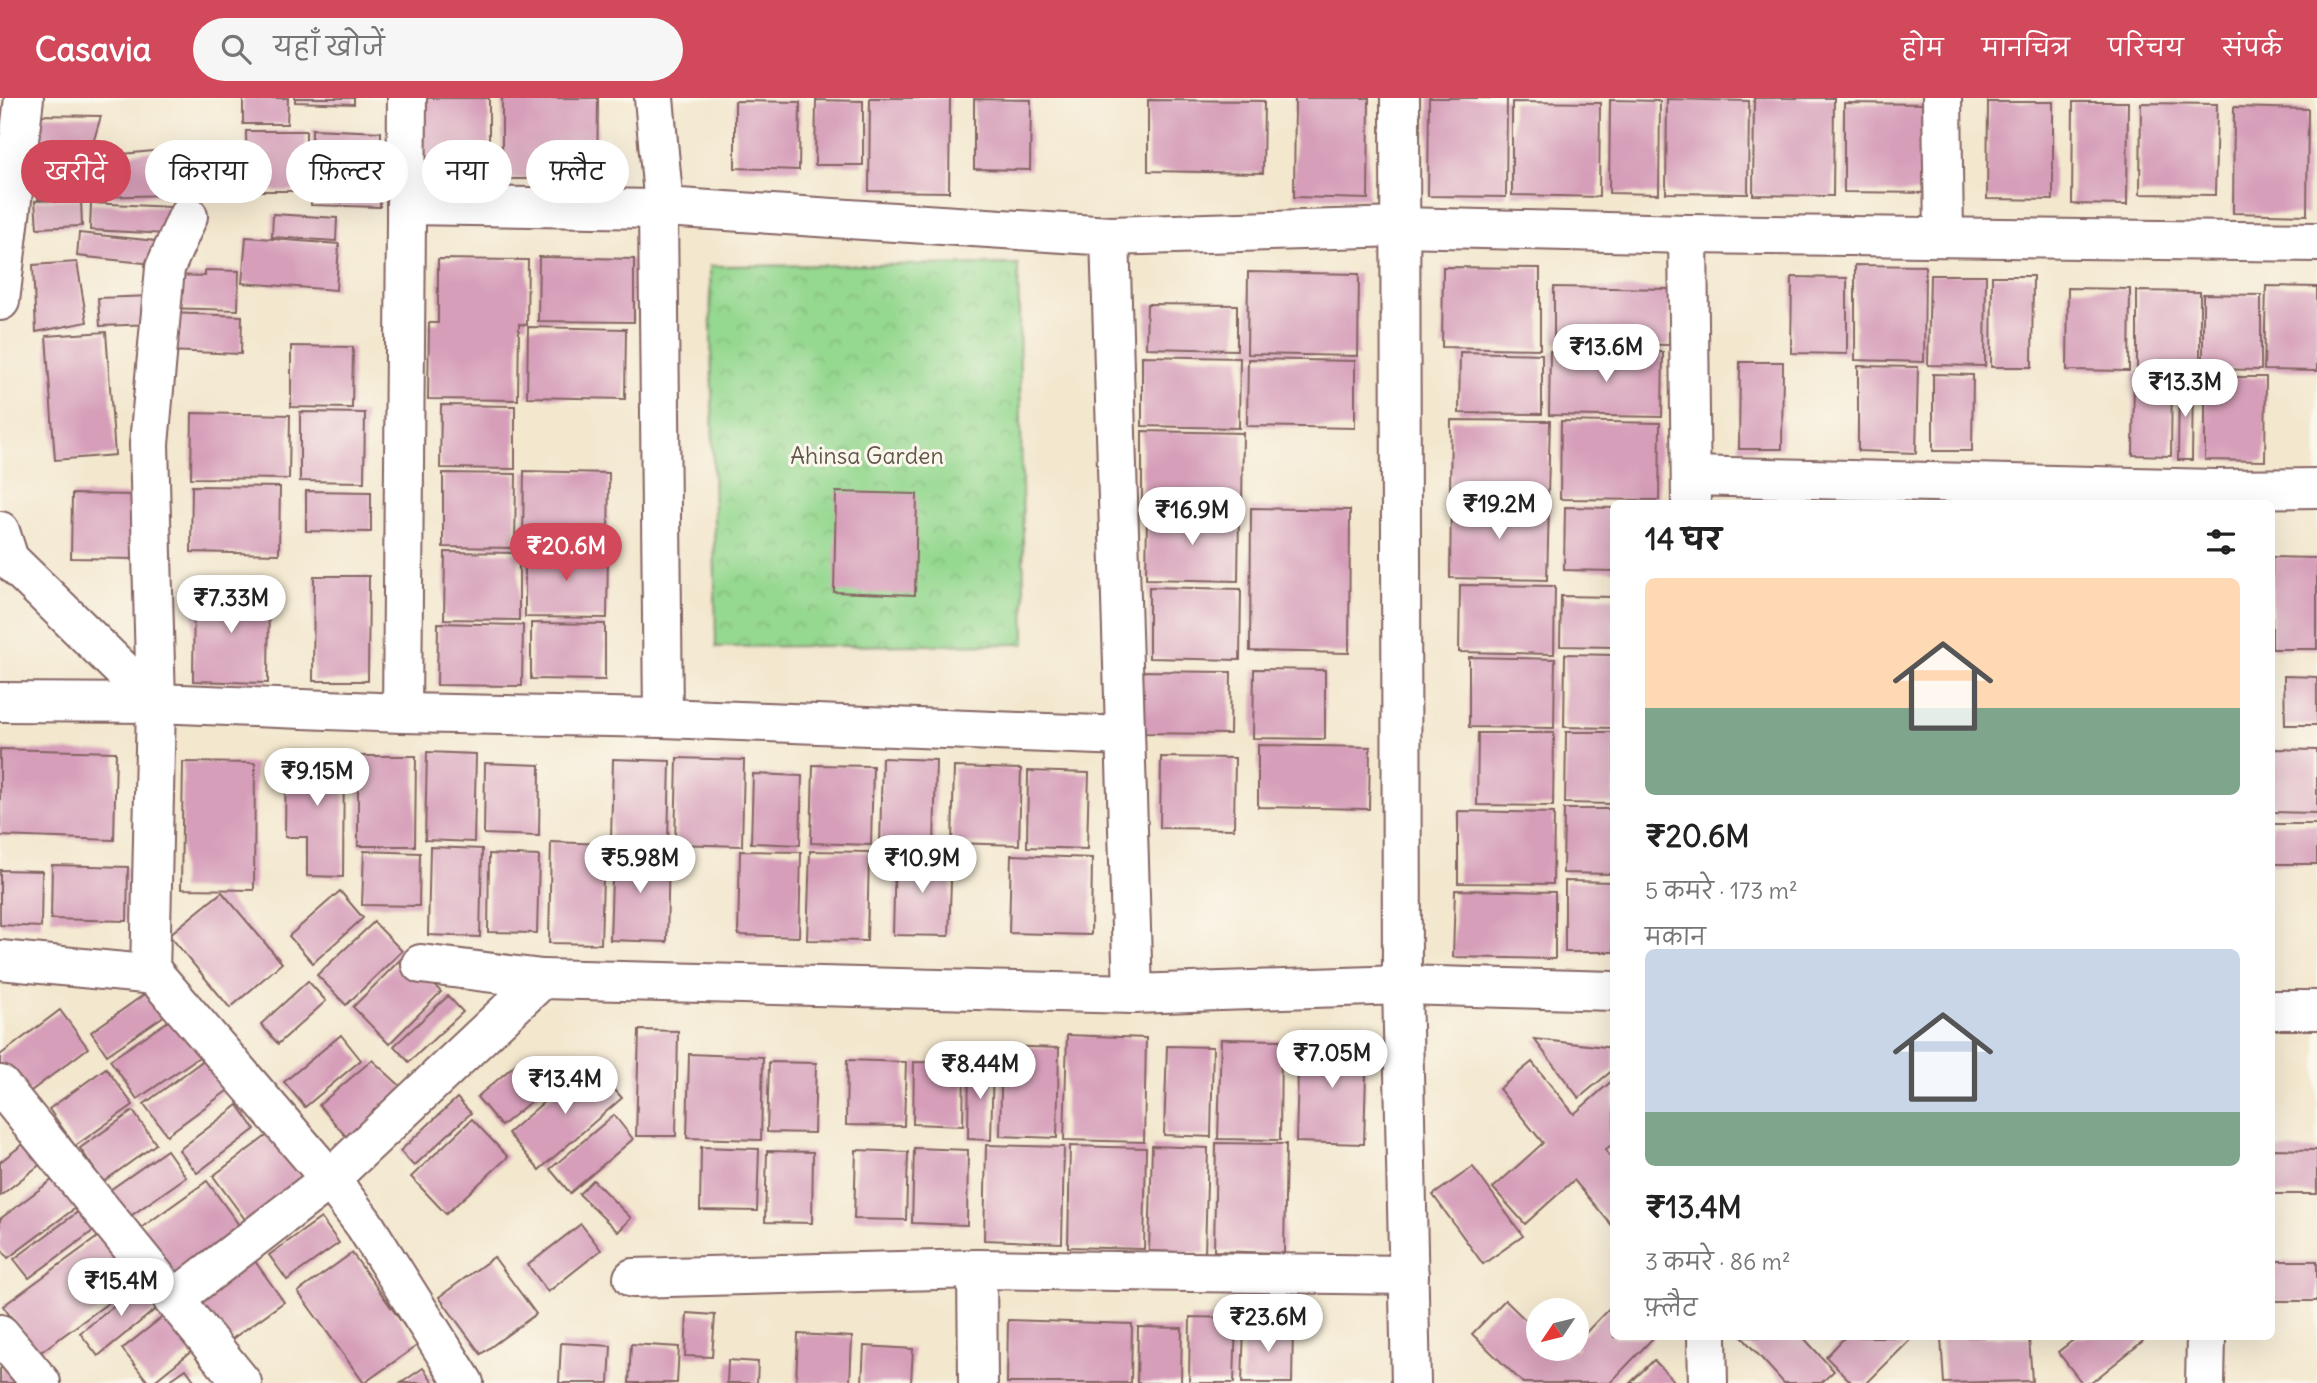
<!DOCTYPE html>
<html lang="hi">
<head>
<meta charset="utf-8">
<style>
  :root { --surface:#fff; --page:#f6f6f6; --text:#222; --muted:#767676; --accent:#d1495b }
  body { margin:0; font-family:Delius,"Playpen Sans Deva",sans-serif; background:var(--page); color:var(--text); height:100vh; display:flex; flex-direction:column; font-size:26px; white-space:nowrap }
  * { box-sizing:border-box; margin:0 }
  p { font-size:23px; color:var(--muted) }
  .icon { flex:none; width:38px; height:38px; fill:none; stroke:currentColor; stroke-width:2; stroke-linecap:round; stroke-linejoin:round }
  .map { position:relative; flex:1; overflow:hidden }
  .side { position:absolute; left:1610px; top:402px; width:665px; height:840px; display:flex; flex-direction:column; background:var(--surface); border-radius:10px; box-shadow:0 7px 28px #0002 }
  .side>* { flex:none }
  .top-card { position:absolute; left:21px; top:42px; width:665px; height:63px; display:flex; gap:14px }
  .needle { width:46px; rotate:235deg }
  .fabs { position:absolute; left:1526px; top:1200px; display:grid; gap:14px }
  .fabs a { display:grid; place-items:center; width:63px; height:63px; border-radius:50%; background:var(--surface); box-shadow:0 7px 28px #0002; font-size:35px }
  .price { position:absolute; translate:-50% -60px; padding:0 16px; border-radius:24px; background:#fff; color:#222; font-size:23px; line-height:46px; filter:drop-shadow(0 2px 4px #0008) }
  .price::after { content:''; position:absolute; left:50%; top:42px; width:21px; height:16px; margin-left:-10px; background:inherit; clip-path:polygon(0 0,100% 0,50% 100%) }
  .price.on { background:var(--accent); color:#fff }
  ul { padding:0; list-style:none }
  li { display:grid; align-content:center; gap:14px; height:371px; padding:0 35px }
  li span { display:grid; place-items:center; height:217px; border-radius:10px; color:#555 }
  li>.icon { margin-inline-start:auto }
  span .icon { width:126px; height:126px; fill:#fffc; stroke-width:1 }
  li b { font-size:30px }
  h2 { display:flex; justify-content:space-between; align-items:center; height:84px; padding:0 35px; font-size:30px }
  .pill { padding:0 24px; border-radius:32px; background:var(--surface); box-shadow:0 7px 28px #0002; font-size:24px; line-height:63px }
  .pill.on { background:var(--accent); color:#fff }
  header { display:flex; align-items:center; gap:42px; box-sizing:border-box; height:98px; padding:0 35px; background:var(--accent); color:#fff }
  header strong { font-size:33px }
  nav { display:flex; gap:38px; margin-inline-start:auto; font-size:24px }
  .search { width:490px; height:63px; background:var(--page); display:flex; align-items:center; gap:18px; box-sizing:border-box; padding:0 24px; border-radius:38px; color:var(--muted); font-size:26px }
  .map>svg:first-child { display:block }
  .park { fill:url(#park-crowns); stroke:#707c5e; stroke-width:2 }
  .building { fill:#d69eb9 }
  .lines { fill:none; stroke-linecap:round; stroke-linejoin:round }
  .street-casing { stroke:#856564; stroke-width:42 }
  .street { stroke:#fff; stroke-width:38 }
  .labels { text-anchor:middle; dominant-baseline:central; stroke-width:6; stroke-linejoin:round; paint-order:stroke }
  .park-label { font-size:23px; fill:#605649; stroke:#fbf7ec }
</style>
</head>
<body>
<header>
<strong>Casavia</strong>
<div class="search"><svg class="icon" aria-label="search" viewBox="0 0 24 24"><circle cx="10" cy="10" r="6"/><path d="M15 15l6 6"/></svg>यहाँ खोजें</div>
<nav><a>होम</a><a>मानचित्र</a><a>परिचय</a><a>संपर्क</a></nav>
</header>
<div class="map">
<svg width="2317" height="1285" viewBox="0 0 2317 1285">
  <defs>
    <pattern id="park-crowns" width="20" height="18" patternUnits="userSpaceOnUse" patternTransform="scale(1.75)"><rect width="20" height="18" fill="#95d890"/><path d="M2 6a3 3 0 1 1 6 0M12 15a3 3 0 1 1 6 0" fill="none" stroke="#82b97c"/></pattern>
  </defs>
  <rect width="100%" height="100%" fill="#fbf7ec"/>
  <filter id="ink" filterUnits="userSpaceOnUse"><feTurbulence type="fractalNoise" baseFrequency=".0143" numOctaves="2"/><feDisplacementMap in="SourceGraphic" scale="14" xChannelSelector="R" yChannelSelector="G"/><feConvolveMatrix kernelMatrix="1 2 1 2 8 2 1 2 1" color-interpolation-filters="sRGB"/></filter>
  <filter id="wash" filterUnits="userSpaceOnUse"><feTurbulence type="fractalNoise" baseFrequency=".00686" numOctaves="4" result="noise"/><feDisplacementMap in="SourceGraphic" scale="28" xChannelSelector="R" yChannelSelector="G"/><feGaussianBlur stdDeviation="1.57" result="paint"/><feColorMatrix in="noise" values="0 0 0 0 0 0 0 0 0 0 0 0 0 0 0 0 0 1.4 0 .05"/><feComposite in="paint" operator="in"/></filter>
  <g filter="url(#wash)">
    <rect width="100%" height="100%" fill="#f3e7ce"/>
    <path class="park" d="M1018 166 1025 546 716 549 710 168Z"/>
    <g id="blocks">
      <g class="building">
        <path d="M243 0H288L287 26H243Z"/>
        <path d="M295 0H354V6L295 4Z"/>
        <path d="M415 0H489V100H416Z"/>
        <path d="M502 0H598L597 81H502Z"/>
        <path d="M870 0H950L949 94 869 93Z"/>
        <path d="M1295 0H1369L1368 101 1294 99Z"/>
        <path d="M1429 0H1507L1506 99 1428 98Z"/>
        <path d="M1754 0H1834L1833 98 1753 97Z"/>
        <path d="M974 1 1031 2 1030 72 974 71Z"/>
        <path d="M1667 1 1749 3 1748 96 1666 95Z"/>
        <path d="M816 2 863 3V67H815Z"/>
        <path d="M1148 2 1264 3 1263 75 1148 73Z"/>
        <path d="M1610 2 1660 3 1659 96 1609 95Z"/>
        <path d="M735 3 800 4 799 72 735 70Z"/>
        <path d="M1512 4 1600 5 1599 99 1512 97Z"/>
        <path d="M1988 4H2053V102L1987 101Z"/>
        <path d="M2073 4H2128L2127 107 2072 106Z"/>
        <path d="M1844 5 1931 6 1930 95 1844 94Z"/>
        <path d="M2141 5 2217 6 2215 97 2140 96Z"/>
        <path d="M2234 9 2308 11 2307 117 2233 115Z"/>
        <path d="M34 17 101 18 88 62 34 63Z"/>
        <path d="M312 31 381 34 380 109 311 107Z"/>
        <path d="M246 33H306V93H247Z"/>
        <path d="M204 48 206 96 94 99 92 59Z"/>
        <path d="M85 66 86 99 38 101 37 67Z"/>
        <path d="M81 101 82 128 37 130 35 103Z"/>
        <path d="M91 105 170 109 168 136 90 132Z"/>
        <path d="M273 116 337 120 336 143 272 139Z"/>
        <path d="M79 135 165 144 163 167 77 158Z"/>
        <path d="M246 139 339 146 336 192 242 185Z"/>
        <path d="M539 159 634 161V224L538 223Z"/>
        <path d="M438 161 528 162 527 227 519 226 518 302 428 301 429 225H438Z"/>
        <path d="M77 164 87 224 36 234 33 167Z"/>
        <path d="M1855 167 1925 168 1924 264 1855 262Z"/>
        <path d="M1443 169 1540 170V251L1442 249Z"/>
        <path d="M205 172 239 173 238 212 166 210 167 177 205 178Z"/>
        <path d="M1248 174 1359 176 1358 258 1247 256Z"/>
        <path d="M1930 177H1986L1985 268 1928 267Z"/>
        <path d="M1992 178H2033L2032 269H1991Z"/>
        <path d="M1792 179 1847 180V256L1791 255Z"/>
        <path d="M2266 188 2317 189V273L2264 272Z"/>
        <path d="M1554 189 1669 191V247L1554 245Z"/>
        <path d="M2068 190 2130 191 2129 273 2067 272Z"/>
        <path d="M2137 193 2200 194V271L2137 270Z"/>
        <path d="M2203 196 2261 197V272L2203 271Z"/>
        <path d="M152 198 154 226 100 228 98 200Z"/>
        <path d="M1147 206 1237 207V252L1146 250Z"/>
        <path d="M170 215 242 218 241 256 168 253Z"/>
        <path d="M528 229 626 231 625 301 527 299Z"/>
        <path d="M106 234 115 357 55 362 46 238Z"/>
        <path d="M291 248 353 249 352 310 291 309Z"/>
        <path d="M1550 253 1663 254 1662 319 1549 317Z"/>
        <path d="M1460 254 1542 256V316L1459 315Z"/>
        <path d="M1142 258 1240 260 1239 330 1142 328Z"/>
        <path d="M1248 261 1355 263V330L1247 328Z"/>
        <path d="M1740 264H1783L1782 351H1739Z"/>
        <path d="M1858 268 1918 269 1916 355 1858 353Z"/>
        <path d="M2134 275H2172L2171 358 2133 357Z"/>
        <path d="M1933 276 1973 277 1972 353H1933Z"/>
        <path d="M2179 279 2193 280 2192 362H2178Z"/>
        <path d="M2205 279H2266L2265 363 2205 362Z"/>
        <path d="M441 307 515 308V371L440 370Z"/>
        <path d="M300 314 365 315 364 384 300 383Z"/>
        <path d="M192 315 290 317 289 381 191 380Z"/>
        <path d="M1451 322 1550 323 1548 398 1450 396Z"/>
        <path d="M1561 323 1660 325 1659 402 1560 401Z"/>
        <path d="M1142 333 1243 335 1242 409 1142 407Z"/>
        <path d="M524 373 609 375 608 446 523 445Z"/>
        <path d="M443 375 516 376 515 450 443 449Z"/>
        <path d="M192 388 280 389 279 456 191 454Z"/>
        <path d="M306 393 371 394V434L306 433Z"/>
        <path d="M836 394 917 396 915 497 834 494Z"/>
        <path d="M72 396 136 397V461L71 460Z"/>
        <path d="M1451 405 1549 406 1547 482 1450 480Z"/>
        <path d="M1565 409 1614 410V473L1564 472Z"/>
        <path d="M1251 410 1350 412 1349 555 1250 553Z"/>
        <path d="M1147 415 1239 417 1238 483 1146 481Z"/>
        <path d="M525 450 608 451 607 520 525 519Z"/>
        <path d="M445 454 519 455V522L444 521Z"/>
        <path d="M2272 459 2317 460V551H2272Z"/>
        <path d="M314 478H369L368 583H313Z"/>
        <path d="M1460 487 1555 488 1554 556 1459 554Z"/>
        <path d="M1149 489 1241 491 1240 562 1149 560Z"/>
        <path d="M194 490H269L268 585 193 583Z"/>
        <path d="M1561 498 1614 499V549L1560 548Z"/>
        <path d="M438 525 523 527 522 588 437 587Z"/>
        <path d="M531 525 605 526V582L531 581Z"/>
        <path d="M1565 556 1614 557V630L1564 629Z"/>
        <path d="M1469 559 1555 561 1554 630 1469 629Z"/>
        <path d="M1254 571 1325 572V641L1253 640Z"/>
        <path d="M1136 573 1231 574 1230 636 1136 635Z"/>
        <path d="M2284 578 2317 579V627H2285Z"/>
        <path d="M1566 634H1614V706L1565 705Z"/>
        <path d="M1478 635H1554L1553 708 1477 707Z"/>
        <path d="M1258 647 1370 649 1369 711 1258 709Z"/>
        <path d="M0 651 116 654 114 742 0 738Z"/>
        <path d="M2272 651 2317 652V715L2272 714Z"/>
        <path d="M286 652 344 653 343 779 307 778V739H285Z"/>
        <path d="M427 654 476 656 474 744 425 742Z"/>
        <path d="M358 658H416L415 748H358Z"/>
        <path d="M1161 659 1235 660 1234 731 1160 730Z"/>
        <path d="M677 660 744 662 742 748 675 746Z"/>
        <path d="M882 660 936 662 934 751 880 749Z"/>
        <path d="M613 661 670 663 668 744 611 742Z"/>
        <path d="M183 664 255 665 254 792 181 791Z"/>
        <path d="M485 665 540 667 539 738 484 736Z"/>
        <path d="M813 667 873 668 871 747 811 745Z"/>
        <path d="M954 669 1021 671 1019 747 952 745Z"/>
        <path d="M1028 673 1089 675 1087 751 1027 749Z"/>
        <path d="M753 676 802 678 800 747 751 745Z"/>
        <path d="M1564 711H1614V776L1563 775Z"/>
        <path d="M1458 713 1554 715 1553 786 1458 785Z"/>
        <rect x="2272" y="726" width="45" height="40"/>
        <path d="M551 744 604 746 601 846 549 845Z"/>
        <path d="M430 749 482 751 480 839 428 837Z"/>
        <path d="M613 749 669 751 667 844 610 842Z"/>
        <path d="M364 753 420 755 419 808 362 807Z"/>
        <path d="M740 753 801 754 799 839 738 837Z"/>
        <path d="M810 753 869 754 867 843 807 842Z"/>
        <path d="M489 756 539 758 537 835 488 834Z"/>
        <path d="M895 756 952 757 949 838 893 837Z"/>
        <path d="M1011 757 1092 760 1091 837 1009 835Z"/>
        <path d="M52 767 128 769 127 823 51 821Z"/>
        <path d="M0 772 42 773 41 829 0 827Z"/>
        <path d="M1565 783 1614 784V854H1565Z"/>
        <path d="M1455 792 1555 794V861L1453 859Z"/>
        <path d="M340 793 363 820 313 865 289 838Z"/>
        <path d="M222 794 282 865 230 910 169 837Z"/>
        <path d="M374 824 402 853 346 907 317 877Z"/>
        <path d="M405 857 441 894 389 946 353 909Z"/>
        <path d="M308 883 326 903 278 946 261 926Z"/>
        <path d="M152 891 168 915 107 957 91 934Z"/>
        <path d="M448 898 463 914 409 964 394 948Z"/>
        <path d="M60 912 88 950 19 1002 0 976V957Z"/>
        <path d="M176 918 202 957 137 1001 110 962Z"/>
        <path d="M639 932 678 933 676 1038H636Z"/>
        <path d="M341 937 361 962 305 1009 284 984Z"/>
        <path d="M1067 937 1146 940 1144 1044 1064 1042Z"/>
        <path d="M1299 937 1367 939 1364 1046 1296 1044Z"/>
        <path d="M1221 941 1281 942 1280 1042 1218 1041Z"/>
        <path d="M1534 941 1614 950V971L1579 1000Z"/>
        <path d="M1002 948 1059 950 1057 1040 1000 1038Z"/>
        <path d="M1167 948 1213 949 1211 1039 1164 1037Z"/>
        <path d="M689 956 763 959 761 1042 687 1040Z"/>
        <path d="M208 959 231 990 167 1037 144 1006Z"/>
        <path d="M372 962 407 994 349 1042 319 1007Z"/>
        <path d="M847 962 906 964 904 1028 846 1027Z"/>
        <path d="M590 964 622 1000 539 1072 508 1035Z"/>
        <path d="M769 964 816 965 814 1035 767 1034Z"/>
        <path d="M914 964 964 965 963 1028 913 1026Z"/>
        <path d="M1532 964 1574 1016 1614 981V1045L1605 1052 1614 1063V1130L1574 1082 1525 1126 1493 1090 1543 1045 1499 991Z"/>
        <path d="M516 966 541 995 501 1028 477 999Z"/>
        <path d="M969 966H993L991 1042 968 1041Z"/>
        <path d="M106 970 133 1007 75 1048 49 1011Z"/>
        <path d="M457 1000 471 1015 414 1068 400 1053Z"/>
        <path d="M238 1007 255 1031 197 1075 179 1052Z"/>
        <path d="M133 1013 156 1046 103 1084 80 1050Z"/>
        <path d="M614 1017 633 1041 570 1095 550 1071Z"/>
        <path d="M472 1021 508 1059 446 1116 411 1079Z"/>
        <path d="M269 1036 304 1081 247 1124 213 1078Z"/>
        <path d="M31 1040 47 1061 0 1098V1064Z"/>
        <path d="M1216 1045 1286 1046 1284 1155 1214 1153Z"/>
        <path d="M986 1047 1064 1049 1062 1145 984 1142Z"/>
        <path d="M1070 1048 1146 1050 1144 1151 1068 1149Z"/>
        <path d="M1152 1048 1208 1050 1205 1155 1149 1153Z"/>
        <path d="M701 1049 759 1051 757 1113 700 1112Z"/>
        <path d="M914 1050 968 1052 967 1127 912 1125Z"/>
        <path d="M2272 1051 2317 1052V1096H2272Z"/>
        <path d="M167 1052 186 1079 129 1119 110 1092Z"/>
        <path d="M856 1052 908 1054 906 1122 854 1121Z"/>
        <path d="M767 1053 813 1054 812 1125 765 1124Z"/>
        <path d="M1473 1069 1523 1138 1483 1166 1433 1097Z"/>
        <path d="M60 1076 82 1105 8 1160 0 1149V1121Z"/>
        <path d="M593 1082 631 1120 618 1134 579 1096Z"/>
        <path d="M207 1083 241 1130 175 1177 141 1130Z"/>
        <path d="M86 1108 101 1127 29 1180 14 1161Z"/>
        <path d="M321 1120 339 1145 287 1182 269 1157Z"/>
        <path d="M581 1126 601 1152 548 1194 528 1167Z"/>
        <path d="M106 1133 141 1181 38 1256 3 1208Z"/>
        <path d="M352 1155 418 1247 364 1285 298 1194Z"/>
        <path d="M252 1159 284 1204 222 1248 190 1203Z"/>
        <path d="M494 1159 536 1216 481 1256 439 1199Z"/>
        <rect x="2272" y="1163" width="45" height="40"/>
        <path d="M146 1183 163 1205 98 1258 80 1235Z"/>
        <path d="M1505 1202 1538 1234V1251H1556L1563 1258 1570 1251H1577V1244L1614 1205V1239H1654L1610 1285H1523L1472 1236Z"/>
        <path d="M170 1213 198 1248 152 1285H149L122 1251Z"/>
        <path d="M687 1215 715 1217 712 1259 685 1258Z"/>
        <path d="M1190 1219 1236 1220 1234 1285H1189Z"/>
        <path d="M1008 1222 1132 1226 1131 1285H1007Z"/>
        <path d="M1244 1227 1293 1228 1292 1285H1242Z"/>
        <path d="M1138 1229 1182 1230 1181 1285H1137Z"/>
        <path d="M798 1236 852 1239 850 1285H796Z"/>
        <path d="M1742 1239H1803L1834 1273 1821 1285H1784Z"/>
        <path d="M1845 1239H1913L1867 1285H1852L1826 1259Z"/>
        <path d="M1941 1239H2029L2032 1283 1944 1285Z"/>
        <path d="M2077 1239H2140L2143 1243 2091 1285H2082L2058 1254Z"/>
        <path d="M561 1245 611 1248 609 1285H559Z"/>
        <path d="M631 1246 679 1249 677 1285H629Z"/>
        <path d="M864 1248 913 1251 911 1285H862Z"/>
        <path d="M15 1260 33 1285H0V1271Z"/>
        <path d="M728 1262 758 1264 757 1285H727Z"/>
        <path d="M1654 1262 1676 1285H1630Z"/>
        <path d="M423 1270 434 1285H401Z"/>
        <path d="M186 1271 196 1285H166Z"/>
      </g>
    </g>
  </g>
  <g filter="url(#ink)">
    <use href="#blocks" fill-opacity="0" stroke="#856564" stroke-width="2"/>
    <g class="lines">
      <defs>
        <g id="street">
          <path d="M654 0 664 109"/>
          <path d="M1400 0 1402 887 1411 1285"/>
          <path d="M1942 0 1944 138"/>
          <path d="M406 107 658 111 664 109 1110 138 1400 129 1688 136 2317 144"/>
          <path d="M658 111 663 620"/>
          <path d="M1688 136 1691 406"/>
          <path d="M1110 138 1133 896"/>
          <path d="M0 203 24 0"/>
          <path d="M1691 378 2215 391 2317 390"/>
          <path d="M0 433 9 461 156 605"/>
          <path d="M0 604 156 605 402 615 663 620 1125 638"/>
          <path d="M402 615 407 0"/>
          <path d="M0 862 155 877 330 1081 364 1126 464 1285"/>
          <path d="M421 866 542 881"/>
          <path d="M150 877 156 605 149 346 165 170 188 118"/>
          <path d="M2272 912H2317"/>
          <path d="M0 987 242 1285"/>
          <path d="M977 1171 978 1285"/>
          <path d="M633 1180 977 1171 1409 1177"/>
          <path d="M173 1202 330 1081 542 881 1133 896 1402 887 1614 893"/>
          <path d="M0 1236 41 1285"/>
          <path d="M1707 1239 1708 1285"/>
          <path d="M2205 1285 2206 1239"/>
        </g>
      </defs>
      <use href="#street" class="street-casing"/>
      <use href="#street" class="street"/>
    </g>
  </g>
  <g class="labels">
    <g class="park-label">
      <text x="867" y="357">Ahinsa Garden</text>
    </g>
  </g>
</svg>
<div class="fabs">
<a><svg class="needle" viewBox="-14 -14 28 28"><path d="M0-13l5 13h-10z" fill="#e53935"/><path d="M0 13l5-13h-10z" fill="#767676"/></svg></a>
</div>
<b class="price" style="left:1606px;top:286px">₹13.6M</b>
<b class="price" style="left:2185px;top:321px">₹13.3M</b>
<b class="price" style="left:1499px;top:443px">₹19.2M</b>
<b class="price" style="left:1192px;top:449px">₹16.9M</b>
<b class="price on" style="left:566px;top:485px">₹20.6M</b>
<b class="price" style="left:231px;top:537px">₹7.33M</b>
<b class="price" style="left:317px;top:710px">₹9.15M</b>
<b class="price" style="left:640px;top:797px">₹5.98M</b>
<b class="price" style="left:922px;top:797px">₹10.9M</b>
<b class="price" style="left:1332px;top:992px">₹7.05M</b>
<b class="price" style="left:980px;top:1003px">₹8.44M</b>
<b class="price" style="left:565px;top:1018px">₹13.4M</b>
<b class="price" style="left:121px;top:1220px">₹15.4M</b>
<b class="price" style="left:1268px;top:1256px">₹23.6M</b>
<div class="top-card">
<a class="pill on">खरीदें</a>
<a class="pill">किराया</a>
<a class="pill">फ़िल्टर</a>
<a class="pill">नया</a>
<a class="pill">फ़्लैट</a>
</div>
<section class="side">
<h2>14 घर<svg class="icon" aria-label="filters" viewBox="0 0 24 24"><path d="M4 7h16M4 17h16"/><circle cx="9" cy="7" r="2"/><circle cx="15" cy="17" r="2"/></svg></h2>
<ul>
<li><span style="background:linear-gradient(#ffd9b3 60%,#7fa58c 0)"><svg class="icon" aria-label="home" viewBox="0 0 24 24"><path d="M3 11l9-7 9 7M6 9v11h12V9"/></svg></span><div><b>₹20.6M</b><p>5 कमरे · 173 m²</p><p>मकान</p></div></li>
<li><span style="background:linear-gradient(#c9d6e8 75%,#7fa58c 0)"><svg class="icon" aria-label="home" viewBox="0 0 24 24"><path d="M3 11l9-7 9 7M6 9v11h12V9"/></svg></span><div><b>₹13.4M</b><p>3 कमरे · 86 m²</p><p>फ़्लैट</p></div></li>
</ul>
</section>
</div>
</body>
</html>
